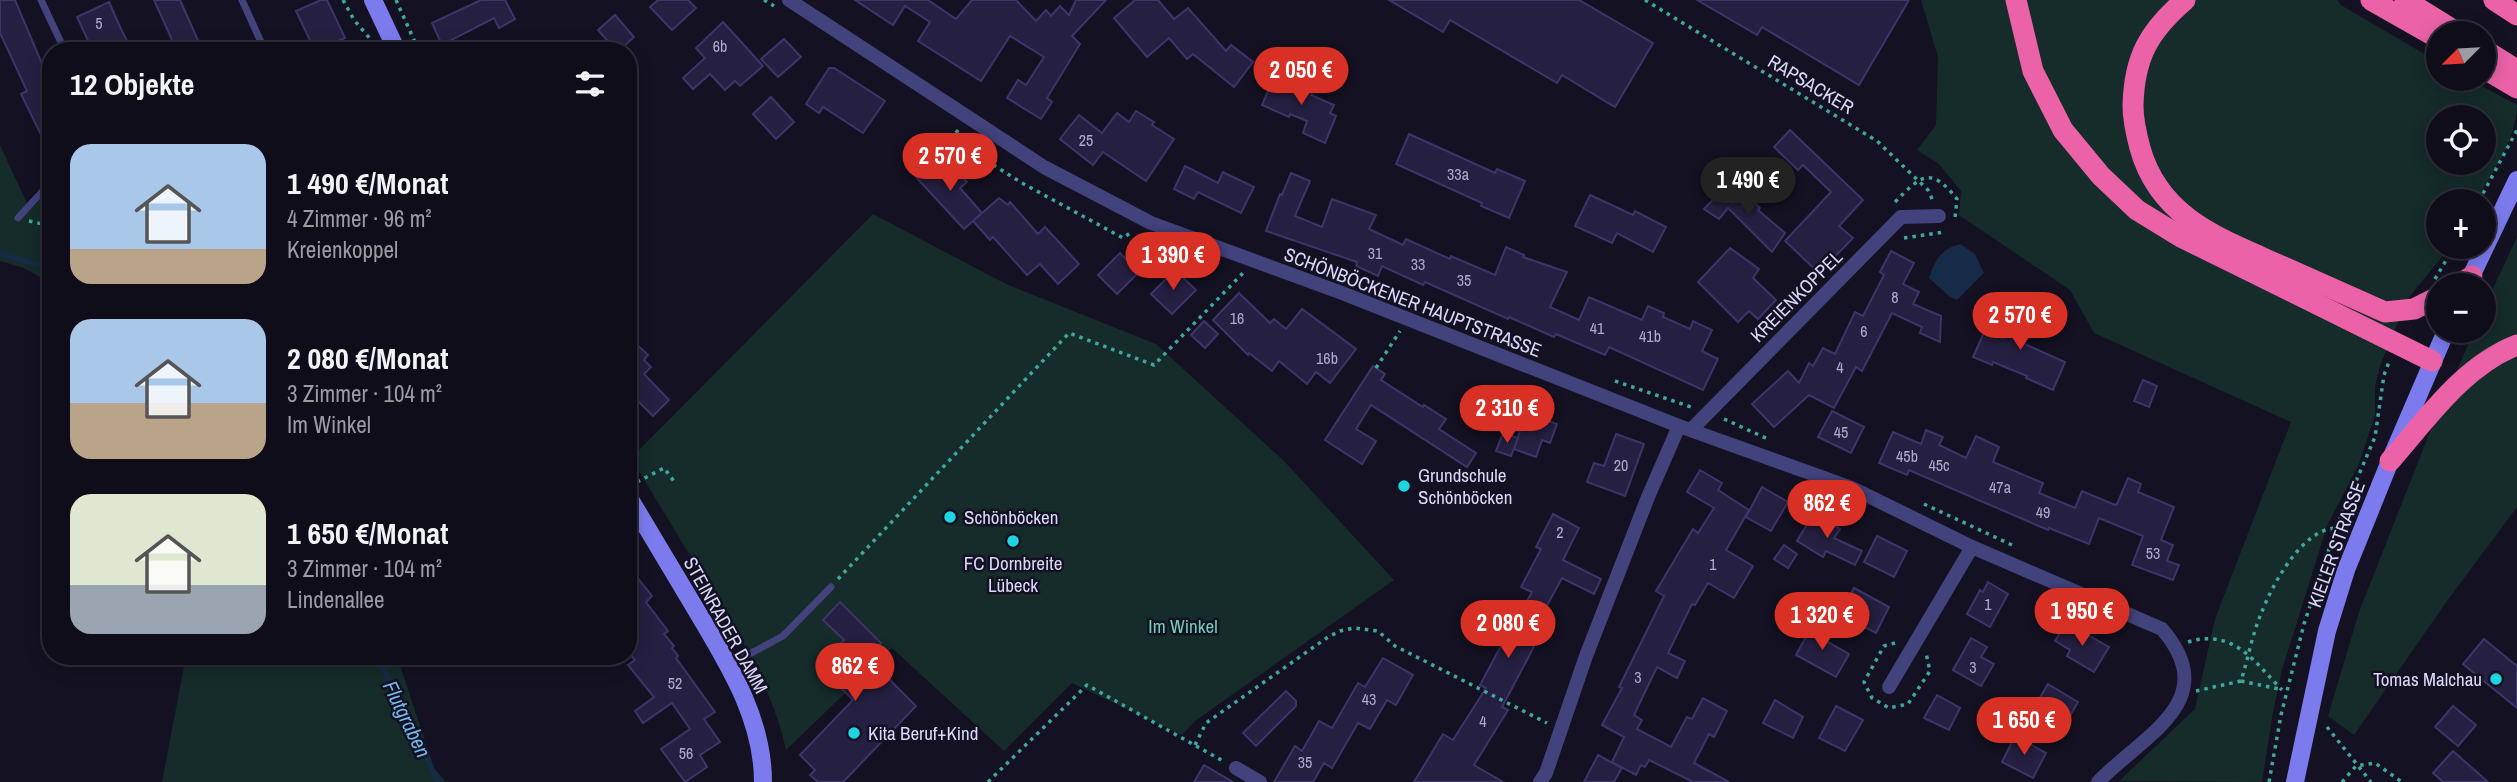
<!DOCTYPE html>
<html lang="de">
<head>
<meta charset="utf-8">
<style>
  :root { --surface:#0f0d1a; --page:#181623; --text:#f1f3f6; --muted:#9b9ca2; --line:#2f2d39; --accent:#d93025 }
  body { margin:0; font-family:"Archivo Narrow",sans-serif; background:var(--page); color:var(--text); height:100vh; display:flex; flex-direction:column; font-size:26px; white-space:nowrap }
  * { box-sizing:border-box; margin:0 }
  p { font-size:23px; color:var(--muted) }
  .icon { flex:none; width:38px; height:38px; fill:none; stroke:currentColor; stroke-width:2; stroke-linecap:round; stroke-linejoin:round }
  .map { position:relative; flex:1; overflow:hidden }
  .side { position:absolute; left:42px; top:42px; width:595px; height:623px; display:flex; flex-direction:column; background:var(--surface); border-radius:28px; box-shadow:0 4px 18px #0003,0 0 0 2px var(--line) }
  .side>* { flex:none }
  .needle { width:46px; rotate:246deg }
  .buttons { position:absolute; left:2426px; top:21px; display:grid; gap:14px }
  .buttons a { display:grid; place-items:center; width:70px; height:70px; border-radius:50%; background:var(--surface); box-shadow:0 4px 18px #0003,0 0 0 2px var(--line); font-size:35px }
  .price { position:absolute; translate:-50% -60px; padding:0 16px; border-radius:24px; background:var(--accent); color:#fff; font-size:23px; line-height:46px; filter:drop-shadow(0 2px 4px #0008) }
  .price::after { content:''; position:absolute; left:50%; top:42px; width:21px; height:16px; margin-left:-10px; background:inherit; clip-path:polygon(0 0,100% 0,50% 100%) }
  .price.current { background:#222; color:#fff }
  ul { padding:0; list-style:none }
  li { display:flex; align-items:center; gap:21px; height:175px; padding:0 28px }
  li span { display:grid; place-items:center; flex:none; width:196px; height:140px; border-radius:21px; color:#555 }
  li>.icon { margin-inline-start:auto }
  span .icon { width:84px; height:84px; fill:#fffc; stroke-width:1 }
  li b { font-size:30px }
  h2 { display:flex; justify-content:space-between; align-items:center; height:84px; padding:0 28px; font-size:30px }
  .map>svg:first-child { display:block }
  .green { fill:#152c2a; fill-rule:evenodd }
  .water { fill:#162b47 }
  .lines { fill:none; stroke-linecap:round; stroke-linejoin:round }
  .stream { stroke:#162b47; stroke-width:5 }
  .building { fill:#252041; stroke:#3d346a; stroke-width:2 }
  .path { stroke:#3ea79e; stroke-width:3.5; stroke-dasharray:3.5 5; stroke-linecap:butt }
  .lane { stroke:#42427c; stroke-width:7 }
  .street { stroke:#42427c; stroke-width:14 }
  .secondary { stroke:#7b7bee; stroke-width:18 }
  .highway { stroke:#eb62a8; stroke-width:21 }
  .poi-dot { fill:#1dd4e1; stroke:#141122; stroke-width:2.5 }
  .labels { text-anchor:middle; dominant-baseline:central; stroke-width:5; stroke-linejoin:round; paint-order:stroke }
  .number-label { font-size:16px; fill:#adaacc }
  .street-label { font-size:19px; fill:#dad8fa; stroke:#141122 }
  .poi-label { font-size:19px; fill:#dad8fa; stroke:#141122; text-anchor:start }
  .park-label { font-size:19px; fill:#6dd1b5; stroke:#141122 }
  .water-label { font-size:21px; font-style:italic; fill:#73b8ed; stroke:#141122 }
</style>
</head>
<body>
<div class="map">
<svg width="2517" height="782" viewBox="0 0 2517 782">
  <rect width="100%" height="100%" fill="#141122"/>
  <g class="green">
    <path d="M1921 0H2337L2341 5 2438 62V79H2469L2517 105C2517 138 2492 173 2476 201H2438V247H2450L2407 300 2380 366 2375 387V415L2359 464 2327 526 2282 670 2273 712 2262 782 2119 781 2195 709 2215 619 2291 422 2094 333 2070 290 1959 215 1961 191 1939 164 1917 150 1936 125 1938 57ZM2438 117H2483V163H2438Z"/>
    <path d="M0 145 30 210 51 189V283L24 268 0 261Z"/>
    <path d="M873 214 1006 284 1156 344 1285 462 1394 580 1195 721 1182 735 1072 683 1004 751 892 648 786 750C779 718 767 691 754 661L631 458Z"/>
    <path d="M2517 237V507L2447 601 2354 735 2328 716 2359 612 2428 437 2474 331H2483V310Z"/>
    <path d="M186 656H397L434 768 446 782H162Z"/>
  </g>
  <path class="water" d="M1960 244 1975 254 1984 273 1957 300 1950 297 1929 278C1935 260 1941 249 1960 244Z"/>
  <g class="lines">
    <g class="stream">
      <path d="M0 254 51 268"/>
      <path d="M375 656 400 697 438 782"/>
    </g>
  </g>
  <g class="building">
    <path d="M0 0H15L51 85V155L21 94 27 91 0 33Z"/>
    <path d="M154 0H180L201 47 194 51H177Z"/>
    <path d="M321 0H327L345 38 315 51 296 11Z"/>
    <path d="M481 0H505L515 19 499 28 494 18 442 45 432 23Z"/>
    <path d="M658 0H688L696 8 672 30 650 7Z"/>
    <path d="M855 0H928L956 19 972 0H1016L1036 21 1046 10 1051 16 1060 6 1069 15 1076 0H1106L1072 36 1080 44 1047 98 1052 102 1041 119 1007 98 1018 80 1026 85 1044 57 1010 36 981 81 918 41 930 22 905 6 893 25Z"/>
    <path d="M1135 0H1158L1174 19 1188 8 1226 51 1231 45 1253 62 1234 87 1193 54 1187 59 1169 38 1147 57 1114 18Z"/>
    <path d="M1389 0H1579L1653 43 1615 107 1562 75 1557 83 1450 20 1443 32Z"/>
    <path d="M1697 0H1909L1859 85 1762 27 1757 35Z"/>
    <path d="M109 2 121 29 132 51H93L77 17Z"/>
    <path d="M615 15 634 37 621 49 606 39 598 30Z"/>
    <path d="M723 22 763 66 740 86 735 81 725 90 710 74 693 89 683 78 705 58 696 48Z"/>
    <path d="M784 39 801 57 778 77 761 59Z"/>
    <path d="M829 68H834L885 101 863 133 823 107 819 113 806 104Z"/>
    <path d="M1275 75 1313 91 1311 95 1334 105 1330 113 1336 116 1325 143 1303 133 1307 121 1290 114 1289 117 1262 105Z"/>
    <path d="M771 97 794 122 776 139 753 114Z"/>
    <path d="M1136 111 1154 122 1152 125 1174 139 1146 181 1103 152 1093 165 1060 139 1079 115 1102 133 1117 113 1129 122Z"/>
    <path d="M1790 130 1863 200 1839 226 1853 238 1819 273 1785 241 1831 192 1803 165 1798 170 1774 147Z"/>
    <path d="M1409 134 1495 173 1497 169 1525 181 1509 218 1481 206 1482 203 1396 164Z"/>
    <path d="M949 161 967 182 960 188 982 213 964 229 915 176 928 164 936 173Z"/>
    <path d="M1185 166 1218 183 1223 172 1254 187 1241 213 1198 192 1194 199 1174 189Z"/>
    <path d="M1291 173 1310 181 1295 216 1322 227 1332 199 1376 215 1369 229 1403 245 1406 239 1450 259 1451 256 1495 275 1506 247 1524 255 1523 257 1567 272 1550 307 1579 320 1589 297 1642 320 1648 306 1664 313 1663 317 1690 329 1693 321 1712 330 1702 351 1718 359 1703 390 1609 347 1605 355 1556 334 1554 337 1509 317 1508 319 1425 282 1423 285 1382 266 1378 276 1356 266 1357 262 1266 231 1280 194 1282 195Z"/>
    <path d="M1722 190 1733 202 1743 191 1760 208 1758 210 1785 233 1772 252 1728 208 1719 219 1704 209Z"/>
    <path d="M1590 195 1633 215 1635 211 1666 227 1653 252 1617 233 1612 243 1575 226Z"/>
    <path d="M999 198 1008 205 1010 202 1038 234 1045 227 1079 264 1058 284 1040 264 1027 275 993 237 990 240 973 221Z"/>
    <path d="M1730 248 1759 269 1753 278 1776 300 1758 319 1749 311 1738 322 1698 282Z"/>
    <path d="M1891 251 1914 263 1903 284 1919 292 1913 304 1941 316 1940 342 1920 333 1922 327 1892 313 1862 371 1856 367 1834 408 1809 395 1774 427 1752 404 1788 371 1799 383 1809 363 1813 366 1823 348 1835 354 1855 312 1863 316 1884 275 1880 272Z"/>
    <path d="M1120 253 1139 272 1117 294 1098 275Z"/>
    <path d="M1175 270 1196 290 1172 314 1151 294Z"/>
    <path d="M1239 293 1270 323 1274 319 1286 329 1302 309 1356 349 1330 383 1316 372 1307 384 1279 361 1272 371 1249 353 1248 355 1213 320Z"/>
    <path d="M2019 301 2032 305 2018 341 2065 362 2053 390 2026 378 2027 376 1993 362 1992 365 1973 357 1985 330 2003 338 2005 336Z"/>
    <path d="M1204 321 1218 334 1205 348 1191 335Z"/>
    <path d="M628 336 648 355 644 360 651 367 644 374 669 400 653 416 628 391Z"/>
    <path d="M1373 366 1385 374 1381 380 1423 407 1424 405 1446 419 1439 429 1476 453 1467 467 1371 405 1356 429 1376 441 1362 464 1325 440Z"/>
    <path d="M2143 380 2157 386 2149 407 2134 401Z"/>
    <path d="M1832 411 1864 427 1851 453 1818 437Z"/>
    <path d="M1526 413 1557 424 1550 443 1542 440 1536 457 1514 449Z"/>
    <path d="M1926 430 1943 437 1939 445 1966 458 1976 436 1999 447 1993 462 2043 483 2039 493 2075 508 2082 491 2115 505 2117 504 2128 478 2141 484 2138 492 2174 507 2161 540 2173 545 2167 561 2179 565 2173 580 2132 565 2143 536 2099 518 2089 544 2049 528 2048 530 1909 470 1907 475 1879 463 1893 432 1921 444Z"/>
    <path d="M1503 433 1518 438 1511 456 1496 451Z"/>
    <path d="M1616 434 1644 444 1625 496 1587 482 1594 463 1604 466Z"/>
    <path d="M1700 470 1722 483 1718 490 1749 510 1726 550 1753 566 1734 598 1708 583 1695 605 1692 604 1668 653 1685 661 1677 678 1657 667 1634 715 1642 720 1637 729 1671 747 1687 717 1692 719 1703 698 1727 711 1714 737 1709 734 1694 763 1729 782H1693L1649 760 1645 767 1641 765 1636 775 1612 762 1624 737 1602 725 1622 688 1619 687 1664 596 1656 591 1693 529 1698 533 1714 508 1687 492Z"/>
    <path d="M1762 487 1788 502 1771 531 1746 517Z"/>
    <path d="M1814 513 1840 529 1834 538 1862 551 1855 565 1826 551 1823 557 1797 541Z"/>
    <path d="M1553 514 1579 528 1563 560 1601 579 1594 594 1562 578 1539 620 1546 624 1502 707 1508 710 1474 765 1503 782H1414L1443 734 1453 740 1486 688 1480 685 1503 642 1490 635 1500 618 1514 625 1532 592 1521 587 1541 549 1536 547Z"/>
    <path d="M1877 536 1907 551 1894 577 1864 562Z"/>
    <path d="M1784 545 1797 554 1788 568 1774 559Z"/>
    <path d="M628 566 652 596 646 602 668 631 664 634 674 646 672 648 678 656 676 658 715 712 704 719 720 742 700 755 707 767 685 782 661 749 690 729 672 703 643 723 635 711 654 697 628 665 635 660 628 652V632L638 623 628 611Z"/>
    <path d="M1988 582 2008 594 1990 627 1967 614 1980 590 1983 592Z"/>
    <path d="M1854 588 1889 607 1876 633 1840 614Z"/>
    <path d="M840 602 881 643 867 657 916 706 843 782H818L810 775 815 770 800 755 853 700 819 666 844 640 823 620Z"/>
    <path d="M1813 624 1827 631 1823 639 1849 654 1836 677 1796 655Z"/>
    <path d="M2065 625 2080 634 2081 631 2109 647 2094 672 2067 656 2070 650 2055 641Z"/>
    <path d="M1971 638 1987 647 1981 657 1994 664 1981 686 1953 670Z"/>
    <path d="M2484 639 2517 666V708L2463 664Z"/>
    <path d="M1383 658 1413 675 1396 705 1387 700 1370 729 1358 723 1332 768 1324 763 1313 782H1274L1295 746 1302 751 1319 721 1332 728 1358 683 1365 687Z"/>
    <path d="M2048 684 2078 702 2064 726 2034 708Z"/>
    <path d="M1286 691 1296 701V706L1256 746 1243 733Z"/>
    <path d="M1937 695 1960 708 1949 730 1924 718Z"/>
    <path d="M1775 700 1803 717 1793 738 1763 723Z"/>
    <path d="M1836 706 1863 720 1845 751 1819 738Z"/>
    <path d="M2453 706 2476 725 2458 746 2435 727Z"/>
    <path d="M2015 736 2046 753 2033 778 2002 762Z"/>
    <path d="M2453 751 2488 782H2443L2433 773Z"/>
    <path d="M1598 755 1622 768 1614 782H1584Z"/>
    <path d="M1204 765 1233 782H1194Z"/>
  </g>
  <g class="lines">
    <g class="path">
      <path d="M343 0 354 20 372 41"/>
      <path d="M396 0 419 51"/>
      <path d="M764 0 774 6"/>
      <path d="M1645 0 1877 141 1928 190 1933 201"/>
      <path d="M958 130 952 139 1022 183 1123 238 1133 231"/>
      <path d="M2479 201 2517 130"/>
      <path d="M1895 202C1921 176 1930 165 1957 199L1955 218"/>
      <path d="M29 221 51 226"/>
      <path d="M1904 238 1944 232"/>
      <path d="M2435 279 2454 247"/>
      <path d="M1376 368 1400 331"/>
      <path d="M1615 381 1691 407"/>
      <path d="M1724 419 1768 439"/>
      <path d="M628 467 637 480"/>
      <path d="M637 482 664 468 676 484"/>
      <path d="M1924 504 2012 545"/>
      <path d="M838 579 1069 333 1154 365 1243 273"/>
      <path d="M2188 642C2233 628 2254 661 2282 690"/>
      <path d="M1895 643 1884 646 1864 682 1872 698 1889 708 1908 704 1930 671 1926 653"/>
      <path d="M2241 681 2279 689"/>
      <path d="M2196 691 2241 681C2248 659 2252 635 2261 614 2272 585 2302 529 2336 528"/>
      <path d="M2327 727 2371 782"/>
      <path d="M1195 745 1206 723 1328 637 1340 631 1354 628 1378 631 1395 646 1547 723"/>
      <path d="M988 782 1087 685 1223 761"/>
      <path d="M2269 782 2281 715 2304 624 2336 528 2375 437 2384 375 2389 362"/>
      <path d="M2342 782 2356 766 2375 763 2402 782"/>
    </g>
    <g class="lane">
      <path d="M41 0 65 51"/>
      <path d="M242 0 265 51"/>
      <path d="M18 218 51 182"/>
      <path d="M729 665 783 636 831 587"/>
    </g>
    <g class="street">
      <path d="M789 0 1044 167 1151 223 1342 293 1679 426 1852 488 1972 547 2162 629C2224 701 2143 735 2098 782"/>
      <path d="M1692 429 1901 217 1939 216"/>
      <path d="M1889 687 1972 547"/>
      <path d="M1236 768 1260 782"/>
      <path d="M1540 782 1546 773 1586 656 1648 497 1679 426"/>
    </g>
    <g class="secondary">
      <path d="M373 0 397 51"/>
      <path d="M2467 285 2517 180"/>
      <path d="M628 496C650 533 673 571 695 608 727 662 763 717 763 782"/>
      <path d="M2295 782 2327 631 2346 570 2390 461 2446 331"/>
    </g>
    <g class="highway">
      <path d="M2016 0 2033 71 2063 130 2101 176 2137 210 2181 237 2432 361"/>
      <path d="M2185 0C2149 31 2134 57 2133 106 2133 121 2136 133 2140 148 2159 217 2218 238 2277 264 2313 280 2349 296 2385 312L2414 309 2438 297"/>
      <path d="M2371 0 2438 38"/>
      <path d="M2405 0 2458 33"/>
      <path d="M2494 0 2517 15"/>
      <path d="M2483 49 2517 70"/>
      <path d="M2483 68 2517 88"/>
      <path d="M2458 285 2472 276"/>
      <path d="M2390 461C2427 419 2463 366 2517 345"/>
    </g>
  </g>
  <g class="poi-dot">
    <circle cx="1404" cy="486" r="7"/>
    <circle cx="950" cy="517" r="7"/>
    <circle cx="1013" cy="541" r="7"/>
    <circle cx="2496" cy="679" r="7"/>
    <circle cx="854" cy="733" r="7"/>
  </g>
  <g class="labels">
    <g class="number-label">
      <text x="99" y="23">5</text>
      <text x="720" y="46">6b</text>
      <text x="1086" y="140">25</text>
      <text x="1458" y="174">33a</text>
      <text x="1375" y="253">31</text>
      <text x="1418" y="264">33</text>
      <text x="1464" y="280">35</text>
      <text x="1895" y="297">8</text>
      <text x="1237" y="318">16</text>
      <text x="1597" y="328">41</text>
      <text x="1864" y="331">6</text>
      <text x="1650" y="336">41b</text>
      <text x="1327" y="358">16b</text>
      <text x="1840" y="367">4</text>
      <text x="1841" y="432">45</text>
      <text x="1907" y="456">45b</text>
      <text x="1621" y="465">20</text>
      <text x="1939" y="465">45c</text>
      <text x="2000" y="487">47a</text>
      <text x="2043" y="512">49</text>
      <text x="1560" y="532">2</text>
      <text x="2153" y="553">53</text>
      <text x="1713" y="564">1</text>
      <text x="1988" y="604">1</text>
      <text x="1973" y="667">3</text>
      <text x="1638" y="677">3</text>
      <text x="675" y="683">52</text>
      <text x="1369" y="699">43</text>
      <text x="1483" y="721">4</text>
      <text x="686" y="753">56</text>
      <text x="1305" y="762">35</text>
    </g>
    <g class="street-label">
      <text transform="translate(1811 84) rotate(31)">RAPSACKER</text>
      <text transform="translate(1796 296) rotate(-45)">KREIENKOPPEL</text>
      <text transform="translate(1413 302) rotate(21)">SCHÖNBÖCKENER HAUPTSTRASSE</text>
      <text transform="translate(2336 544) rotate(-70)">KIELER STRASSE</text>
      <text transform="translate(726 625) rotate(61)">STEINRADER DAMM</text>
    </g>
    <g class="poi-label">
      <text x="1418" y="475">Grundschule<tspan x="1418" dy="22">Schönböcken</tspan></text>
      <text x="964" y="517">Schönböcken</text>
      <text x="1013" y="563" text-anchor="middle">FC Dornbreite<tspan x="1013" dy="22">Lübeck</tspan></text>
      <text x="2482" y="679" text-anchor="end">Tomas Malchau</text>
      <text x="868" y="733">Kita Beruf+Kind</text>
    </g>
    <g class="park-label">
      <text x="1183" y="626">Im Winkel</text>
    </g>
    <g class="water-label">
      <text transform="translate(407 719) rotate(64)">Flutgraben</text>
    </g>
  </g>
</svg>
<div class="buttons">
<a><svg class="needle" viewBox="-14 -14 28 28"><path d="M0-13l5 13h-10z" fill="#e53935"/><path d="M0 13l5-13h-10z" fill="#9b9ca2"/></svg></a>
<a><svg class="icon" aria-label="locate" viewBox="0 0 24 24"><circle cx="12" cy="12" r="6"/><path d="M12 2v4M12 18v4M2 12h4M18 12h4"/></svg></a>
<a>+</a>
<a>−</a>
</div>
<b class="price" style="left:1301px;top:107px">2 050 €</b>
<b class="price" style="left:950px;top:193px">2 570 €</b>
<b class="price current" style="left:1748px;top:217px">1 490 €</b>
<b class="price" style="left:1173px;top:292px">1 390 €</b>
<b class="price" style="left:2020px;top:352px">2 570 €</b>
<b class="price" style="left:1507px;top:445px">2 310 €</b>
<b class="price" style="left:1827px;top:540px">862 €</b>
<b class="price" style="left:2082px;top:648px">1 950 €</b>
<b class="price" style="left:1822px;top:652px">1 320 €</b>
<b class="price" style="left:1508px;top:660px">2 080 €</b>
<b class="price" style="left:855px;top:703px">862 €</b>
<b class="price" style="left:2024px;top:757px">1 650 €</b>
<section class="side">
<h2>12 Objekte<svg class="icon" aria-label="filters" viewBox="0 0 24 24"><path d="M4 7h16M4 17h16"/><circle cx="9" cy="7" r="2"/><circle cx="15" cy="17" r="2"/></svg></h2>
<ul>
<li><span style="background:linear-gradient(#a9c7e8 75%,#b9a48a 0)"><svg class="icon" aria-label="home" viewBox="0 0 24 24"><path d="M3 11l9-7 9 7M6 9v11h12V9"/></svg></span><div><b>1 490 €/Monat</b><p>4 Zimmer · 96 m²</p><p>Kreienkoppel</p></div></li>
<li><span style="background:linear-gradient(#a9c7e8 60%,#b9a48a 0)"><svg class="icon" aria-label="home" viewBox="0 0 24 24"><path d="M3 11l9-7 9 7M6 9v11h12V9"/></svg></span><div><b>2 080 €/Monat</b><p>3 Zimmer · 104 m²</p><p>Im Winkel</p></div></li>
<li><span style="background:linear-gradient(#dfe7d0 65%,#9aa5b1 0)"><svg class="icon" aria-label="home" viewBox="0 0 24 24"><path d="M3 11l9-7 9 7M6 9v11h12V9"/></svg></span><div><b>1 650 €/Monat</b><p>3 Zimmer · 104 m²</p><p>Lindenallee</p></div></li>
</ul>
</section>
</div>
</body>
</html>
